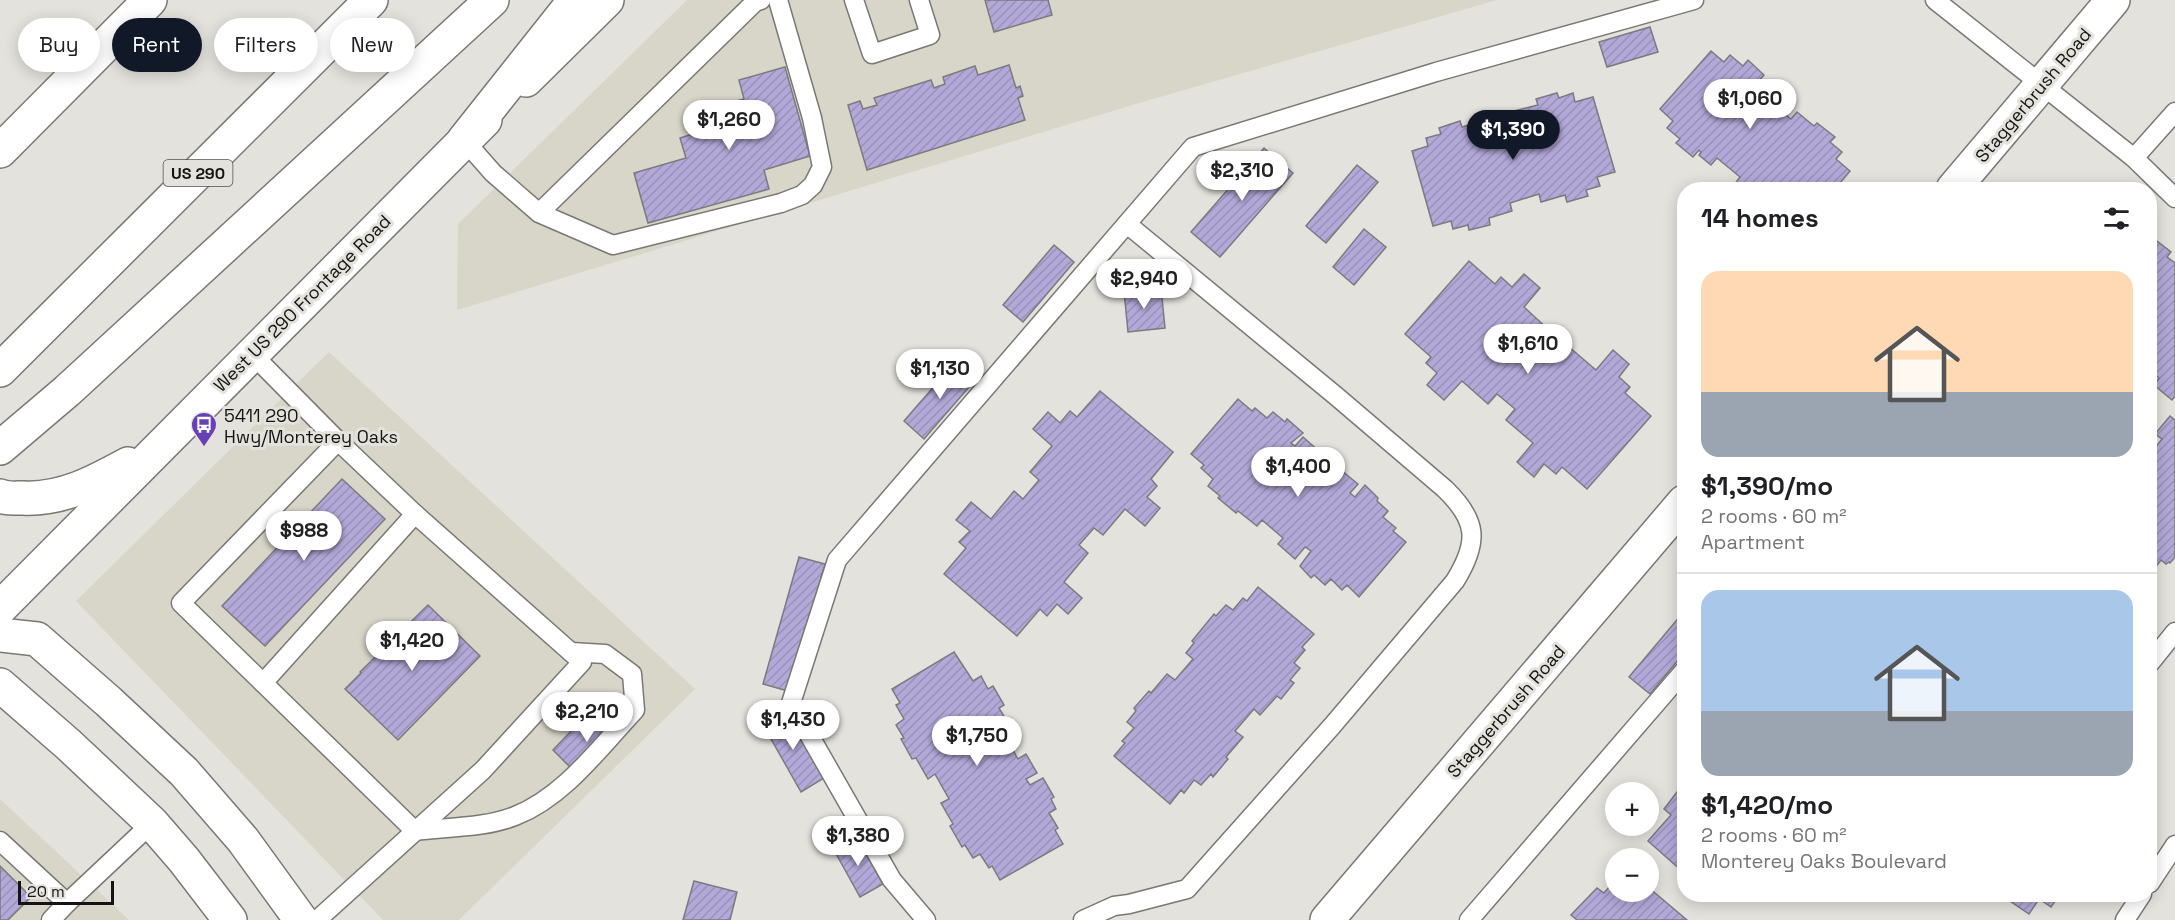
<!DOCTYPE html>
<html lang="en">
<head>
<meta charset="utf-8">
<style>
  :root { --surface:#fff; --page:#f2f2f2; --text:#202124; --muted:#757577; --line:#e0e0e0; --accent:#111827 }
  body { margin:0; font-family:"Space Grotesk",sans-serif; background:var(--page); color:var(--text); height:100vh; display:flex; flex-direction:column; font-size:22px; white-space:nowrap }
  * { box-sizing:border-box; margin:0 }
  p { font-size:20px; color:var(--muted) }
  .icon { flex:none; width:33px; height:33px; fill:none; stroke:currentColor; stroke-width:2; stroke-linecap:round; stroke-linejoin:round }
  .map { position:relative; flex:1; overflow:hidden }
  .side { position:absolute; left:1677px; top:182px; width:480px; height:720px; display:flex; flex-direction:column; background:var(--surface); border-radius:24px; box-shadow:0 3px 15px #0003 }
  .side>* { flex:none }
  .guide { position:absolute; left:18px; top:18px; width:570px; height:54px; display:flex; gap:12px }
  .buttons { position:absolute; left:1605px; top:782px; display:grid; gap:12px }
  .buttons a { display:grid; place-items:center; width:54px; height:54px; border-radius:50%; background:var(--surface); box-shadow:0 3px 15px #0003; font-size:30px }
  .scale { position:absolute; left:18px; bottom:15px; width:96px; box-sizing:border-box; padding-left:6px; border:3px solid #141412; border-top:0; font-size:16px; line-height:21px; white-space:nowrap; color:#141412; -webkit-text-stroke:4px #e3e2dc; paint-order:stroke }
  .price { position:absolute; translate:-50% -51px; padding:0 14px; border-radius:21px; background:#fff; color:#222; font-size:20px; line-height:39px; filter:drop-shadow(0 2px 3px #0008) }
  .price::after { content:''; position:absolute; left:50%; top:36px; width:18px; height:14px; margin-left:-9px; background:inherit; clip-path:polygon(0 0,100% 0,50% 100%) }
  .price.on { background:var(--accent); color:#fff }
  ul { padding:0; list-style:none }
  li { display:grid; align-content:center; gap:12px; height:318px; padding:0 24px }
  li+li { border-top:2px solid var(--line) }
  li span { display:grid; place-items:center; height:186px; border-radius:18px; color:#555 }
  li>.icon { margin-inline-start:auto }
  span .icon { width:108px; height:108px; fill:#fffc; stroke-width:1 }
  li b { font-size:26px }
  h2 { display:flex; justify-content:space-between; align-items:center; height:72px; padding:0 24px; font-size:26px }
  .pill { padding:0 21px; border-radius:27px; background:var(--surface); box-shadow:0 3px 15px #0003; font-size:21px; line-height:54px }
  .pill.on { background:var(--accent); color:#fff }
  .map>svg:first-child { display:block }
  .built { fill:#d8d6c9 }
  .building { fill:url(#building-hatch); stroke:#7b7a7f; stroke-width:1.5 }
  .lines { fill:none; stroke-linecap:round; stroke-linejoin:round }
  .service-casing { stroke:#797873; stroke-width:21 }
  .minor-casing { stroke:#797873; stroke-width:36 }
  .tertiary-casing { stroke:#797873; stroke-width:36 }
  .secondary-casing { stroke:#797873; stroke-width:36 }
  .motorway-casing { stroke:#797873; stroke-width:36 }
  .service { stroke:#fff; stroke-width:18 }
  .minor { stroke:#fff; stroke-width:33 }
  .tertiary { stroke:#fff; stroke-width:33 }
  .secondary { stroke:#fff; stroke-width:33 }
  .motorway { stroke:#fff; stroke-width:33 }
  .labels { text-anchor:middle; dominant-baseline:central; stroke-width:6; stroke-linejoin:round; paint-order:stroke }
  .shield { fill:#e3e2dc; stroke:#52524f; stroke-width:1.5 }
  .shield-label { font-size:16px; font-weight:bold; fill:#141412 }
  .street-label { font-size:18px; fill:#141412; stroke:#e3e2dc }
  .poi-label { font-size:18px; fill:#141412; stroke:#e3e2dc; text-anchor:start }
</style>
</head>
<body>
<div class="map">
<svg width="2175" height="920" viewBox="0 0 2175 920">
  <defs>
    <pattern id="building-hatch" width="6" height="6" patternUnits="userSpaceOnUse" patternTransform="scale(1.5)"><rect width="6" height="6" fill="#b3a9d9"/><path d="M-1 1l2-2M0 6l6-6M5 7l2-2" fill="none" stroke="#9991b9"/></pattern>
  </defs>
  <rect width="100%" height="100%" fill="#e3e2dc"/>
  <g class="built">
    <path d="M687 0H1497L1139 103 457 310 458 224Z"/>
    <path d="M329 352 695 689 459 920H383L76 601Z"/>
    <path d="M0 799 129 920H0Z"/>
  </g>
  <g class="building">
    <path d="M985 0H1048L1052 15 994 32Z"/>
    <path d="M1650 27 1658 52 1607 67 1599 42Z"/>
    <path d="M1711 51 1724 62 1730 55 1743 66 1748 60 1764 75 1758 82 1772 92 1766 99 1791 119 1797 112 1814 126 1817 123 1835 137 1830 142 1842 152 1836 159 1850 171 1835 189H1739L1734 185 1740 177 1717 158 1711 165 1699 155 1701 152 1699 150 1693 157 1676 143 1680 139 1667 128 1673 121 1660 109Z"/>
    <path d="M1009 65 1016 88 1020 86 1023 96 1018 98 1025 120 867 170 848 105 860 101 863 109 877 105 874 98 931 80 934 88 945 84 943 77 975 66 978 75Z"/>
    <path d="M785 67 810 156 764 170 769 189 648 223 634 173 686 158 680 138 715 127 710 108 744 99 739 80Z"/>
    <path d="M1557 93 1559 98 1573 93 1575 102 1593 97 1615 172 1597 177 1600 186 1586 190 1588 196 1567 202 1565 195 1541 202 1539 194 1510 203 1512 211 1489 218 1490 225 1469 230 1468 225 1453 229 1451 221 1433 226 1412 151 1428 146 1426 138 1441 134 1439 128 1460 121 1462 127 1485 120 1488 129 1517 120 1514 111 1538 105 1536 99Z"/>
    <path d="M1264 148 1293 173 1220 257 1191 232Z"/>
    <path d="M1357 165 1378 182 1326 243 1306 226Z"/>
    <path d="M1364 229 1386 247 1354 285 1333 267Z"/>
    <path d="M2153 238 2171 252 2167 257 2175 263V396L2172 400 2154 385 2159 378 2150 370V243Z"/>
    <path d="M1054 245 1074 262 1023 322 1003 305Z"/>
    <path d="M1469 261 1495 284 1501 277 1512 287 1524 274 1540 288 1524 307 1550 331 1544 338 1563 354 1569 347 1596 370 1613 350 1629 364 1619 377 1630 387 1625 393 1651 416 1587 489 1562 467 1556 474 1544 464 1534 477 1517 462 1533 443 1506 420 1515 409 1497 394 1488 404 1462 381 1444 400 1427 385 1437 373 1426 363 1431 357 1405 334Z"/>
    <path d="M1161 288 1165 328 1128 332 1124 291Z"/>
    <path d="M956 361 976 379 924 439 904 421Z"/>
    <path d="M1100 391 1173 452 1151 479 1157 486 1147 497 1160 508 1145 526 1125 509 1103 535 1094 528 1079 545 1088 553 1064 582 1082 598 1068 614 1057 604 1047 616 1040 609 1017 636 944 574 966 548 959 542 970 531 956 520 971 502 991 519 1014 491 1023 499 1039 480 1030 472 1052 446 1033 429 1048 412 1060 423 1070 411 1077 417Z"/>
    <path d="M1238 399 1252 411 1255 408 1267 418 1273 412 1285 422 1287 419 1303 433 1291 443 1295 446 1303 437 1320 452 1314 459 1336 478 1342 471 1358 484 1350 493 1355 497 1365 485 1378 498 1377 501 1388 511 1383 517 1396 528 1393 531 1406 542 1359 597 1347 585 1342 590 1331 579 1325 585 1314 575 1311 578 1300 566 1311 551 1305 547 1295 559 1278 544 1283 538 1262 520 1257 526 1238 511 1236 513 1218 498 1220 496 1208 486 1213 479 1201 468 1204 465 1191 454Z"/>
    <path d="M2170 416 2175 420V557L2170 563 2169 562 2166 564 2161 560 2150 574V454L2162 439 2155 434Z"/>
    <path d="M342 479 385 519 265 646 222 606Z"/>
    <path d="M799 557 825 564 788 691 763 684Z"/>
    <path d="M1258 587 1314 634 1302 647 1305 650 1294 663 1300 668 1290 680 1294 683 1281 699 1277 696 1260 715 1254 709 1235 731 1243 737 1226 757 1228 759 1213 777 1211 774 1201 785 1194 780 1184 793 1181 790 1170 804 1114 756 1125 743 1122 741 1134 728 1127 722 1136 711 1134 708 1149 691 1151 693 1167 674 1175 680 1193 659 1186 653 1194 643 1192 641 1214 614 1216 616 1226 605 1233 610 1243 598 1247 601Z"/>
    <path d="M428 605 480 656 398 740 345 689 361 673 360 672Z"/>
    <path d="M1681 615 1684 618V653L1650 694 1629 677Z"/>
    <path d="M954 652 973 681 981 676 988 689 993 686 1004 705 999 708 1012 730 1004 734 1018 759 1026 754 1037 773 1026 779 1030 785 1043 778 1054 797 1051 799 1056 809 1049 813 1058 828 1055 830 1063 844 1000 880 992 866 989 868 980 854 973 858 965 845 962 847 950 826 953 824 941 803 949 799 935 774 928 779 916 758 912 759 901 739 904 738 896 725 904 719 896 705 900 703 892 689Z"/>
    <path d="M593 708 622 736 581 778 553 750Z"/>
    <path d="M784 710 824 778 801 792 762 723Z"/>
    <path d="M1684 783V881L1679 876 1683 872 1648 841 1671 815 1664 809Z"/>
    <path d="M856 837 883 884 860 897 834 850Z"/>
    <path d="M0 866 31 897 8 920H0Z"/>
    <path d="M1616 879V891H1648V887L1687 920H1577L1571 915 1597 888 1604 893Z"/>
    <path d="M694 881 737 892 730 920H683Z"/>
    <path d="M2015 894H2060L2051 907 2039 899 2029 914 2010 901Z"/>
  </g>
  <g class="lines">
    <defs>
      <g id="service">
        <path d="M854 0 872 54 930 35 919 0"/>
        <path d="M1935 0 2134 158 2175 198"/>
        <path d="M464 140 493 173 539 213 755 2 761 0"/>
        <path d="M2134 158 2175 112"/>
        <path d="M539 213 613 245 781 203 802 195 813 185 822 167 812 118 778 0"/>
        <path d="M252 354 338 441 415 514 582 662 483 770 317 920"/>
        <path d="M338 441 181 603 415 831C447 827 485 828 515 816 564 797 600 747 635 710L632 674 605 654 571 652"/>
        <path d="M2150 663 2175 632"/>
        <path d="M263 683 415 514"/>
        <path d="M0 841 67 903 152 823"/>
        <path d="M2150 883 2175 845"/>
        <path d="M51 920 67 903"/>
        <path d="M926 920 892 880 791 703 837 560 1193 147 1436 72 1694 0"/>
        <path d="M1083 920 1114 906 1129 904 1187 889 1332 726 1455 581C1479 542 1478 521 1445 489L1336 396 1127 224"/>
        <path d="M1469 920 1684 671"/>
        <path d="M2125 920 2142 894"/>
      </g>
      <g id="minor">
        <path d="M1953 189 2113 0"/>
        <path d="M1327 920 1684 502"/>
      </g>
      <g id="tertiary">
        <path d="M0 635 37 639 109 702 184 772 243 840 301 920"/>
        <path d="M0 685 69 745 152 823 184 860 230 920"/>
      </g>
      <g id="secondary">
        <path d="M526 80 607 0"/>
        <path d="M0 496C7 499 15 498 23 498 62 500 95 482 128 464"/>
        <path d="M0 608 485 120"/>
      </g>
      <g id="motorway">
        <path d="M464 140 575 0"/>
        <path d="M0 151 150 0"/>
        <path d="M0 370 371 0"/>
        <path d="M0 448 67 391 492 0"/>
      </g>
    </defs>
    <use href="#service" class="service-casing"/>
    <use href="#minor" class="minor-casing"/>
    <use href="#tertiary" class="tertiary-casing"/>
    <use href="#secondary" class="secondary-casing"/>
    <use href="#motorway" class="motorway-casing"/>
    <use href="#service" class="service"/>
    <use href="#minor" class="minor"/>
    <use href="#tertiary" class="tertiary"/>
    <use href="#secondary" class="secondary"/>
    <use href="#motorway" class="motorway"/>
  </g>
  <defs>
    <symbol id="bus-pin" viewBox="-11 -11 22 30"><path d="M0 17L-7.5 6A9.5 9.5 0 1 1 7.5 6Z" fill="#673fb7" stroke="#e3e2dc"/><path d="M-5-6H5V4H4V6H2V4H-2V6H-4V4H-5ZM-3.5-4V0h7V-4ZM-3.5 1.2v1.5H-2V1.2ZM2 1.2v1.5H3.5V1.2Z" fill="#fff"/></symbol>
  </defs>
  <g fill-rule="evenodd">
    <use href="#bus-pin" x="189" y="410" width="30" height="40"/>
  </g>
  <g class="labels">
    <rect class="shield" x="163.5" y="160" width="69" height="26" rx="4.5"/>
    <g class="shield-label">
      <text x="198" y="173">US 290</text>
    </g>
    <g class="street-label">
      <text transform="translate(2033 95) rotate(-50)">Staggerbrush Road</text>
      <text transform="translate(302 303) rotate(-45)">West US 290 Frontage Road</text>
      <text transform="translate(1506 711) rotate(-49)">Staggerbrush Road</text>
    </g>
    <g class="poi-label">
      <text x="224" y="415">5411 290<tspan x="224" dy="21">Hwy/Monterey Oaks</tspan></text>
    </g>
  </g>
</svg>
<div class="buttons">
<a>+</a>
<a>−</a>
</div>
<div class="scale">20 m</div>
<b class="price" style="left:1750px;top:130px">$1,060</b>
<b class="price" style="left:729px;top:151px">$1,260</b>
<b class="price on" style="left:1513px;top:161px">$1,390</b>
<b class="price" style="left:1242px;top:202px">$2,310</b>
<b class="price" style="left:1144px;top:310px">$2,940</b>
<b class="price" style="left:1528px;top:375px">$1,610</b>
<b class="price" style="left:940px;top:400px">$1,130</b>
<b class="price" style="left:1298px;top:498px">$1,400</b>
<b class="price" style="left:304px;top:562px">$988</b>
<b class="price" style="left:412px;top:672px">$1,420</b>
<b class="price" style="left:587px;top:743px">$2,210</b>
<b class="price" style="left:793px;top:751px">$1,430</b>
<b class="price" style="left:977px;top:767px">$1,750</b>
<b class="price" style="left:858px;top:867px">$1,380</b>
<div class="guide">
<a class="pill">Buy</a>
<a class="pill on">Rent</a>
<a class="pill">Filters</a>
<a class="pill">New</a>
</div>
<section class="side">
<h2>14 homes<svg class="icon" aria-label="filters" viewBox="0 0 24 24"><path d="M4 7h16M4 17h16"/><circle cx="9" cy="7" r="2"/><circle cx="15" cy="17" r="2"/></svg></h2>
<ul>
<li><span style="background:linear-gradient(#ffd9b3 65%,#9aa5b1 0)"><svg class="icon" aria-label="home" viewBox="0 0 24 24"><path d="M3 11l9-7 9 7M6 9v11h12V9"/></svg></span><div><b>$1,390/mo</b><p>2 rooms · 60 m²</p><p>Apartment</p></div></li>
<li><span style="background:linear-gradient(#a9c7e8 65%,#9aa5b1 0)"><svg class="icon" aria-label="home" viewBox="0 0 24 24"><path d="M3 11l9-7 9 7M6 9v11h12V9"/></svg></span><div><b>$1,420/mo</b><p>2 rooms · 60 m²</p><p>Monterey Oaks Boulevard</p></div></li>
</ul>
</section>
</div>
</body>
</html>
